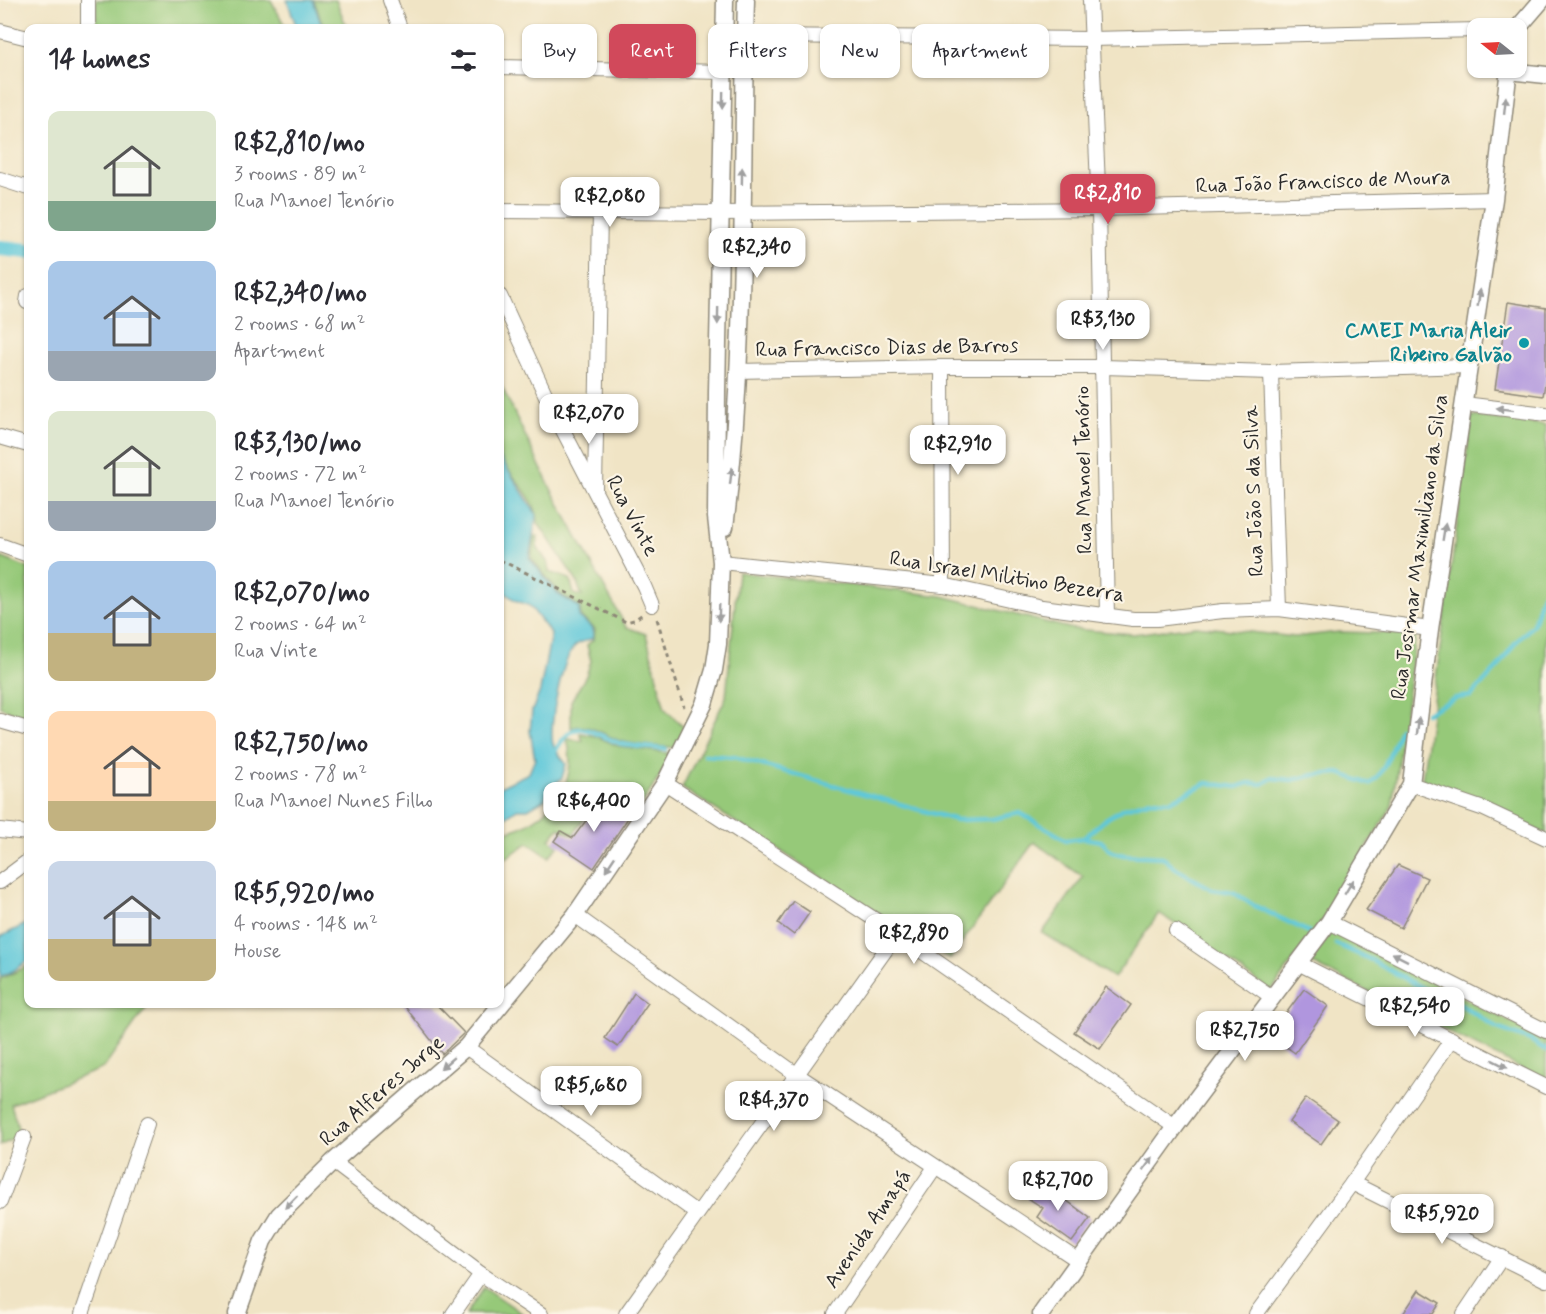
<!DOCTYPE html>
<html lang="en">
<head>
<meta charset="utf-8">
<style>
  :root { --surface:#fff; --page:#f2f2f3; --text:#2b2b33; --muted:#7c7c81; --accent:#d1495b }
  body { margin:0; font-family:Mynerve,sans-serif; background:var(--page); color:var(--text); height:100vh; display:flex; flex-direction:column; font-size:22px; white-space:nowrap }
  * { box-sizing:border-box; margin:0 }
  p { font-size:20px; color:var(--muted) }
  .icon { flex:none; width:33px; height:33px; fill:none; stroke:currentColor; stroke-width:2; stroke-linecap:round; stroke-linejoin:round }
  .map { position:relative; flex:1; overflow:hidden }
  .details { position:absolute; left:24px; top:24px; width:480px; height:984px; display:flex; flex-direction:column; background:var(--surface); border-radius:12px; box-shadow:0 2px 4px #0004 }
  .details>* { flex:none }
  .banner { position:absolute; left:522px; top:24px; width:570px; height:54px; display:flex; gap:12px }
  .needle { width:39px; rotate:288deg }
  .controls { position:absolute; left:1467px; top:18px; display:grid; gap:12px }
  .controls a { display:grid; place-items:center; width:60px; height:60px; border-radius:12px; background:var(--surface); box-shadow:0 2px 4px #0004; font-size:30px }
  .price { position:absolute; translate:-50% -51px; padding:0 14px; border-radius:12px; background:#fff; color:#222; font-size:20px; line-height:39px; filter:drop-shadow(0 2px 3px #0008) }
  .price::after { content:''; position:absolute; left:50%; top:36px; width:18px; height:14px; margin-left:-9px; background:inherit; clip-path:polygon(0 0,100% 0,50% 100%) }
  .price.active { background:var(--accent); color:#fff }
  ul { padding:0; list-style:none }
  li { display:flex; align-items:center; gap:18px; height:150px; padding:0 24px }
  li span { display:grid; place-items:center; flex:none; width:168px; height:120px; border-radius:12px; color:#555 }
  li>.icon { margin-inline-start:auto }
  span .icon { width:72px; height:72px; fill:#fffc; stroke-width:1 }
  li b { font-size:26px }
  h2 { display:flex; justify-content:space-between; align-items:center; height:72px; padding:0 24px; font-size:26px }
  .tag { padding:0 21px; border-radius:12px; background:var(--surface); box-shadow:0 2px 4px #0004; font-size:21px; line-height:54px }
  .tag.active { background:var(--accent); color:#fff }
  .map>svg:first-child { display:block }
  .green { fill:#96c979; stroke:#607a52; stroke-width:1.5 }
  .water { fill:#5ec8d9; stroke:#447a82; stroke-width:1.5 }
  .lines { fill:none; stroke-linecap:round; stroke-linejoin:round }
  .stream { stroke:#5ec8d9; stroke-width:4.5 }
  .canal { stroke:#5ec8d9; stroke-width:16 }
  .building { fill:#b096de }
  .minor-casing { stroke:#8e8878; stroke-width:16 }
  .tertiary-casing { stroke:#8e8878; stroke-width:19 }
  .path { stroke:#8e8878; stroke-width:3; stroke-dasharray:4.5 4.5; stroke-linecap:butt }
  .minor { stroke:#fff; stroke-width:14 }
  .tertiary { stroke:#fff; stroke-width:16 }
  .oneway { fill:#a0a0a0 }
  .culture-dot { fill:#0f9aa8; stroke:#fcf5e5; stroke-width:2 }
  .labels { text-anchor:middle; dominant-baseline:central; stroke-width:4.5; stroke-linejoin:round; paint-order:stroke }
  .street-label { font-size:21px; fill:#2b2b2b; stroke:#fcf5e5 }
  .culture-label { font-size:21px; font-weight:bold; fill:#0d838f; stroke:#fcf5e5; text-anchor:end }
</style>
</head>
<body>
<div class="map">
<svg width="1546" height="1314" viewBox="0 0 1546 1314">
  <rect width="100%" height="100%" fill="#fcf5e5"/>
  <filter id="ink" filterUnits="userSpaceOnUse"><feTurbulence type="fractalNoise" baseFrequency=".0167" numOctaves="2"/><feDisplacementMap in="SourceGraphic" scale="12" xChannelSelector="R" yChannelSelector="G"/><feConvolveMatrix kernelMatrix="1 2 1 2 8 2 1 2 1" color-interpolation-filters="sRGB"/></filter>
  <filter id="wash" filterUnits="userSpaceOnUse"><feTurbulence type="fractalNoise" baseFrequency=".008" numOctaves="4" result="noise"/><feDisplacementMap in="SourceGraphic" scale="24" xChannelSelector="R" yChannelSelector="G"/><feGaussianBlur stdDeviation="1.35" result="paint"/><feColorMatrix in="noise" values="0 0 0 0 0 0 0 0 0 0 0 0 0 0 0 0 0 1.4 0 .05"/><feComposite in="paint" operator="in"/></filter>
  <g filter="url(#wash)">
    <rect width="100%" height="100%" fill="#f0e4c5"/>
    <g class="green">
      <path d="M96 0H271L286 28H96Z"/>
      <path d="M314 0H336L347 28H330L321 20Z"/>
      <path d="M500 383 549 485 626 627 646 634 665 709 687 730 678 748C660 746 639 746 621 741 605 736 589 722 571 728V701L586 676 591 661 587 645 594 639 595 629 581 617 580 607 560 594 531 558 534 536 538 537 537 547 548 563 549 572 570 579 574 594 582 596 576 580 538 523C538 500 511 478 501 458 496 449 500 397 500 383Z"/>
      <path d="M1472 416 1546 425V834L1422 780Z"/>
      <path d="M0 557 28 568V718L0 707Z"/>
      <path d="M738 572 942 596 1073 629 1133 634 1196 626 1295 637 1339 632 1416 634 1392 806 1324 919 1271 991 1159 913 1114 978 1042 933 1083 877 1034 842 950 959 682 788 726 697Z"/>
      <path d="M580 733 596 736 618 746 674 754 635 815 593 793 580 809 587 814 573 835 559 828 550 839 558 846 549 857 528 843 500 862V836C506 831 514 830 521 827 557 810 578 779 567 739L583 741Z"/>
      <path d="M1331 930 1546 1040V1081L1309 962Z"/>
      <path d="M28 966V1004H149L104 1068 11 1104 20 1135 0 1146V979Z"/>
      <path d="M484 1287 523 1314H466Z"/>
    </g>
    <g class="water">
      <path d="M287 0H313L320 21 329 28H297Z"/>
      <path d="M500 457 537 515 529 558 559 595 579 607V617L593 629V638C588 640 580 642 576 645 562 657 548 727 553 744 555 751 562 758 566 764L562 778 548 790 545 799 528 809H517L500 821V787L529 773 535 759 530 731 532 711 540 691 551 634 530 606 515 600 500 589Z"/>
      <path d="M28 923V960L13 971 0 977V937Z"/>
    </g>
    <g class="lines">
      <g class="stream">
        <path d="M1426 713 1456 698 1471 696 1499 666 1515 643 1533 625 1542 594 1546 591"/>
        <path d="M553 755C576 714 584 730 619 743 633 747 651 748 666 749"/>
        <path d="M704 755 734 757 956 820 992 819 1020 813 1066 840 1084 838 1101 841 1112 852 1124 855 1163 857 1176 869 1199 882 1212 889 1233 892 1253 905 1309 932"/>
        <path d="M1084 838 1104 820 1124 808 1151 800 1170 801 1207 783 1237 787 1249 783 1263 784 1272 778 1292 780 1314 775 1339 773 1369 784C1383 778 1393 744 1400 729"/>
        <path d="M1336 944 1369 959 1426 990 1446 995 1497 1028 1530 1040 1546 1050"/>
      </g>
      <path class="canal" d="M0 248 28 251"/>
    </g>
    <g id="blocks">
      <g class="building">
        <path d="M1508 302 1546 308V378L1543 396 1495 389Z"/>
        <path d="M594 796 628 818 594 868 554 841 561 831 573 838 591 814 583 809Z"/>
        <path d="M1398 865 1427 878 1401 928 1366 910Z"/>
        <path d="M793 901 810 912 794 935 778 923Z"/>
        <path d="M1106 987 1131 1005 1100 1049 1074 1032Z"/>
        <path d="M1304 989 1328 1006 1295 1053 1270 1035Z"/>
        <path d="M634 993 648 1003 618 1047 605 1038Z"/>
        <path d="M403 1004H436L464 1033 442 1054Z"/>
        <path d="M1306 1098 1338 1120 1321 1144 1289 1122Z"/>
        <path d="M1039 1180 1090 1218 1072 1242 1037 1217 1043 1208 1028 1198Z"/>
        <path d="M1419 1290 1440 1303 1433 1314H1403Z"/>
      </g>
    </g>
  </g>
  <g filter="url(#ink)">
    <use href="#blocks" fill-opacity="0" stroke="#8e8878" stroke-width="1.5"/>
    <g class="lines">
      <defs>
        <g id="minor">
          <path d="M88 0V28"/>
          <path d="M390 0 400 28"/>
          <path d="M1090 0 1099 209 1107 616"/>
          <path d="M0 31 28 38"/>
          <path d="M745 36 1091 39 1478 30"/>
          <path d="M500 67 724 72"/>
          <path d="M0 179 28 188"/>
          <path d="M500 211 721 213 1099 209 1494 199"/>
          <path d="M500 296 553 411 644 586 652 605"/>
          <path d="M27 302 28 296"/>
          <path d="M942 367 943 585"/>
          <path d="M738 371 942 367H1103L1271 372 1469 366"/>
          <path d="M1271 372 1279 609"/>
          <path d="M1464 404 1546 414"/>
          <path d="M0 437 28 445"/>
          <path d="M595 489 600 212"/>
          <path d="M0 545 28 555"/>
          <path d="M721 562 943 585 1042 607 1133 619H1157L1223 611 1279 609 1430 629"/>
          <path d="M0 721 28 729"/>
          <path d="M665 783 897 934 1175 1127"/>
          <path d="M1411 784 1484 809 1546 838"/>
          <path d="M0 830 28 833"/>
          <path d="M0 882 28 861"/>
          <path d="M575 915 796 1074 1079 1261"/>
          <path d="M1329 922 1546 1031"/>
          <path d="M1176 931 1272 997"/>
          <path d="M1298 963 1546 1087"/>
          <path d="M466 1047 697 1213"/>
          <path d="M333 1162 481 1274 541 1314"/>
          <path d="M1352 1183 1546 1280"/>
          <path d="M0 1202 24 1137"/>
          <path d="M82 1314 147 1124"/>
          <path d="M453 1314 481 1274"/>
          <path d="M626 1314 897 934"/>
          <path d="M835 1314 935 1167"/>
          <path d="M1256 1314 1352 1183 1452 1039"/>
          <path d="M1464 1314 1502 1257"/>
        </g>
        <g id="tertiary">
          <path d="M1516 34 1517 29 1542 0"/>
          <path d="M1509 71 1546 75"/>
          <path d="M725 527C747 352 741 175 746 0"/>
          <path d="M237 1314 263 1241 279 1215 333 1162 466 1047 575 915 665 783 704 704 714 670 718 644 721 562 716 517 717 392 725 0"/>
          <path d="M1041 1314 1175 1127 1329 922 1411 784 1430 629 1494 199 1509 68"/>
        </g>
      </defs>
      <use href="#minor" class="minor-casing"/>
      <use href="#tertiary" class="tertiary-casing"/>
      <g class="path">
        <path d="M500 560 626 622 634 620 643 614"/>
        <path d="M657 619 684 707"/>
      </g>
      <use href="#minor" class="minor"/>
      <use href="#tertiary" class="tertiary"/>
    </g>
    <defs><path id="oneway-solid" d="M-6-.8H1V-3.2L6.5 0L1 3.2V.8H-6Z" transform="scale(1.5)"/></defs>
    <g class="oneway">
      <use href="#oneway-solid" transform="translate(723 100) rotate(91)"/>
      <use href="#oneway-solid" transform="translate(1505 105) rotate(-84)"/>
      <use href="#oneway-solid" transform="translate(742 176) rotate(-89)"/>
      <use href="#oneway-solid" transform="translate(1479 298) rotate(-81)"/>
      <use href="#oneway-solid" transform="translate(718 316) rotate(91)"/>
      <use href="#oneway-solid" transform="translate(1505 409) rotate(-173)"/>
      <use href="#oneway-solid" transform="translate(731 476) rotate(-83)"/>
      <use href="#oneway-solid" transform="translate(1444 532) rotate(-81)"/>
      <use href="#oneway-solid" transform="translate(719 613) rotate(92)"/>
      <use href="#oneway-solid" transform="translate(1418 726) rotate(-83)"/>
      <use href="#oneway-solid" transform="translate(610 864) rotate(124)"/>
      <use href="#oneway-solid" transform="translate(1349 887) rotate(-59)"/>
      <use href="#oneway-solid" transform="translate(1400 957) rotate(-153)"/>
      <use href="#oneway-solid" transform="translate(447 1063) rotate(139)"/>
      <use href="#oneway-solid" transform="translate(1500 1064) rotate(27)"/>
      <use href="#oneway-solid" transform="translate(1148 1164) rotate(-54)"/>
      <use href="#oneway-solid" transform="translate(291 1202) rotate(135)"/>
    </g>
  </g>
  <circle class="culture-dot" cx="1524" cy="343" r="6"/>
  <g class="labels">
    <g class="street-label">
      <text transform="translate(1323 182) rotate(-2)">Rua João Francisco de Moura</text>
      <text transform="translate(887 348) rotate(-1)">Rua Francisco Dias de Barros</text>
      <text transform="translate(1084 470) rotate(-91)">Rua Manoel Tenório</text>
      <text transform="translate(1254 491) rotate(-92)">Rua João S da Silva</text>
      <text transform="translate(632 516) rotate(62)">Rua Vinte</text>
      <text transform="translate(1420 547) rotate(-82)">Rua Josimar Maximiliano da Silva</text>
      <text transform="translate(1007 577) rotate(9)">Rua Israel Militino Bezerra</text>
      <text transform="translate(382 1091) rotate(-41)">Rua Alferes Jorge</text>
      <text transform="translate(868 1229) rotate(-56)">Avenida Amapá</text>
    </g>
    <g class="culture-label">
      <text x="1512" y="331">CMEI Maria Aleir<tspan x="1512" dy="24">Ribeiro Galvão</tspan></text>
    </g>
  </g>
</svg>
<div class="controls">
<a><svg class="needle" viewBox="-14 -14 28 28"><path d="M0-13l5 13h-10z" fill="#e53935"/><path d="M0 13l5-13h-10z" fill="#7c7c81"/></svg></a>
</div>
<b class="price active" style="left:1108px;top:225px">R$2,810</b>
<b class="price" style="left:610px;top:228px">R$2,080</b>
<b class="price" style="left:757px;top:279px">R$2,340</b>
<b class="price" style="left:1103px;top:351px">R$3,130</b>
<b class="price" style="left:589px;top:445px">R$2,070</b>
<b class="price" style="left:958px;top:476px">R$2,910</b>
<b class="price" style="left:594px;top:833px">R$6,400</b>
<b class="price" style="left:914px;top:965px">R$2,890</b>
<b class="price" style="left:1415px;top:1038px">R$2,540</b>
<b class="price" style="left:1245px;top:1062px">R$2,750</b>
<b class="price" style="left:591px;top:1117px">R$5,680</b>
<b class="price" style="left:774px;top:1132px">R$4,370</b>
<b class="price" style="left:1058px;top:1212px">R$2,700</b>
<b class="price" style="left:1442px;top:1245px">R$5,920</b>
<div class="banner">
<a class="tag">Buy</a>
<a class="tag active">Rent</a>
<a class="tag">Filters</a>
<a class="tag">New</a>
<a class="tag">Apartment</a>
</div>
<section class="details">
<h2>14 homes<svg class="icon" aria-label="filters" viewBox="0 0 24 24"><path d="M4 7h16M4 17h16"/><circle cx="9" cy="7" r="2"/><circle cx="15" cy="17" r="2"/></svg></h2>
<ul>
<li><span style="background:linear-gradient(#dfe7d0 75%,#7fa58c 0)"><svg class="icon" aria-label="home" viewBox="0 0 24 24"><path d="M3 11l9-7 9 7M6 9v11h12V9"/></svg></span><div><b>R$2,810/mo</b><p>3 rooms · 89 m²</p><p>Rua Manoel Tenório</p></div></li>
<li><span style="background:linear-gradient(#a9c7e8 75%,#9aa5b1 0)"><svg class="icon" aria-label="home" viewBox="0 0 24 24"><path d="M3 11l9-7 9 7M6 9v11h12V9"/></svg></span><div><b>R$2,340/mo</b><p>2 rooms · 68 m²</p><p>Apartment</p></div></li>
<li><span style="background:linear-gradient(#dfe7d0 75%,#9aa5b1 0)"><svg class="icon" aria-label="home" viewBox="0 0 24 24"><path d="M3 11l9-7 9 7M6 9v11h12V9"/></svg></span><div><b>R$3,130/mo</b><p>2 rooms · 72 m²</p><p>Rua Manoel Tenório</p></div></li>
<li><span style="background:linear-gradient(#a9c7e8 60%,#c2b280 0)"><svg class="icon" aria-label="home" viewBox="0 0 24 24"><path d="M3 11l9-7 9 7M6 9v11h12V9"/></svg></span><div><b>R$2,070/mo</b><p>2 rooms · 64 m²</p><p>Rua Vinte</p></div></li>
<li><span style="background:linear-gradient(#ffd9b3 75%,#c2b280 0)"><svg class="icon" aria-label="home" viewBox="0 0 24 24"><path d="M3 11l9-7 9 7M6 9v11h12V9"/></svg></span><div><b>R$2,750/mo</b><p>2 rooms · 78 m²</p><p>Rua Manoel Nunes Filho</p></div></li>
<li><span style="background:linear-gradient(#c9d6e8 65%,#c2b280 0)"><svg class="icon" aria-label="home" viewBox="0 0 24 24"><path d="M3 11l9-7 9 7M6 9v11h12V9"/></svg></span><div><b>R$5,920/mo</b><p>4 rooms · 148 m²</p><p>House</p></div></li>
</ul>
</section>
</div>
</body>
</html>
